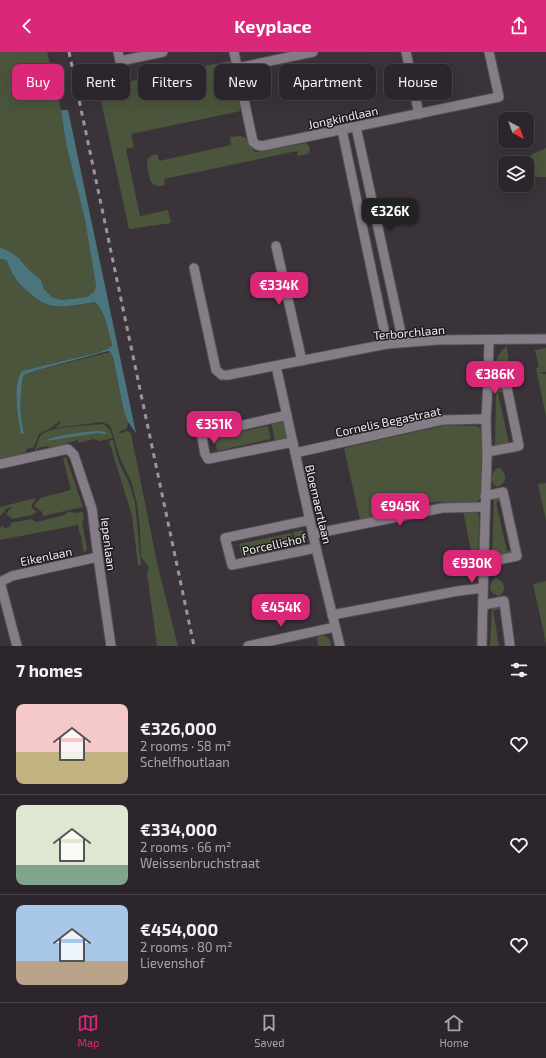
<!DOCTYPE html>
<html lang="en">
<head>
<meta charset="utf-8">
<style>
  :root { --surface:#2c262c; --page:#383238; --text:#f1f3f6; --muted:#a6a5a9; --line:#484348; --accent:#db2777 }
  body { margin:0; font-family:"Exo 2",sans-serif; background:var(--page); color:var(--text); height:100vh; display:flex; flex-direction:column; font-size:15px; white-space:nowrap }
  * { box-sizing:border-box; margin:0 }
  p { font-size:13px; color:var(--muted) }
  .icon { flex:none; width:22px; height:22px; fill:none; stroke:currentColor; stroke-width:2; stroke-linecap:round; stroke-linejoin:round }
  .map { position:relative; height:594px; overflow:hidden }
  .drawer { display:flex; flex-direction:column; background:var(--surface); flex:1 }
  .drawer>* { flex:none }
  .top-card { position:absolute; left:12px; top:12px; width:522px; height:36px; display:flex; gap:8px }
  .needle { width:26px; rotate:139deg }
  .buttons { position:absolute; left:498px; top:60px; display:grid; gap:8px }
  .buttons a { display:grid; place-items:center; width:36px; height:36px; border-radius:8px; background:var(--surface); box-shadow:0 4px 16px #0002,0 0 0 1px var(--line); font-size:20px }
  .price { position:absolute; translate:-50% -34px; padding:0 9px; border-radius:8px; background:var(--accent); color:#fff; font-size:13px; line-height:26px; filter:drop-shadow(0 1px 2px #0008) }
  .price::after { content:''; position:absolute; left:50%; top:24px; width:12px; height:9px; margin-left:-6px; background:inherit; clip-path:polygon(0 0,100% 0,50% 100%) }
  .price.selected { background:#222; color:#fff }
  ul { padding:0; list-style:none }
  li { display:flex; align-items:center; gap:12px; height:100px; padding:0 16px }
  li+li { border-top:1px solid var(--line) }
  li span { display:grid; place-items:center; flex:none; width:112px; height:80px; border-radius:8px; color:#555 }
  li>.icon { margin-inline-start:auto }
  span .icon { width:48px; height:48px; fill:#fffc; stroke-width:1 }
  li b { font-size:17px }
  h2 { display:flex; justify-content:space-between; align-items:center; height:48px; padding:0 16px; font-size:17px }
  .tag { padding:0 14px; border-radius:8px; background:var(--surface); box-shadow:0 4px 16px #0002,0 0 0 1px var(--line); font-size:14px; line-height:36px }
  .tag.selected { background:var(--accent); color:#fff }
  header { display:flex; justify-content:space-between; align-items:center; height:52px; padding:0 16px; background:var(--accent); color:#fff; font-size:18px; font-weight:700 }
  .dock { display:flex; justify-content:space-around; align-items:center; height:56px; border-top:1px solid var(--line); background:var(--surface); font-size:11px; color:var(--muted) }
  .dock a { display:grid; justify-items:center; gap:2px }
  .dock .selected { color:var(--accent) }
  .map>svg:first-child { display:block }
  .green { fill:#4b553b }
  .water { fill:#4b757c }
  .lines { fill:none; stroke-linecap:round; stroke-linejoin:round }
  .minor-casing { stroke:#575157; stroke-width:11 }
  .minor { stroke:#857d85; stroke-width:9 }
  .rail { stroke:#9c969c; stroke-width:3; stroke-dasharray:5 5; stroke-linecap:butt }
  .labels { text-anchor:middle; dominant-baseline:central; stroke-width:3; stroke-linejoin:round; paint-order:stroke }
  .street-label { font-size:12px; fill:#efeaef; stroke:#1f1c1f }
</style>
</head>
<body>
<header><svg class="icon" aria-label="back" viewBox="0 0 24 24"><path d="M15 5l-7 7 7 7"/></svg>Keyplace<svg class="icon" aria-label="share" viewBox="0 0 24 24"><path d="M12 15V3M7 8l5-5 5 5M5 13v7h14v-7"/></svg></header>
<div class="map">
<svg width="546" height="594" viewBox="0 0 546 594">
  <rect width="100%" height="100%" fill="#3a333a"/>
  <g class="green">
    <path d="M0 0H47L61 58 66 92 85 168 96 234 94 240 87 245 61 248 52 245 44 237 41 228 27 216 19 206 12 201 0 195Z"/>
    <path d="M230 9 241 59 131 82 134 95 126 97 140 164 168 158 171 171 129 177 96 26 119 21 121 31Z"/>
    <path d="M240 84C252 86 248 96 256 100L306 91C310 94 311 98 308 102L298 104 297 99 164 127 165 133C147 138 149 122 147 109 149 104 152 103 157 102L159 109 231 93 230 85Z"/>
    <path d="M546 96V125H527V111H514Z"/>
    <path d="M0 207 6 208C10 215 13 224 18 230 26 240 40 252 53 254 66 256 81 253 93 250 106 260 108 279 112 293L109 296 100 300 22 319C12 331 18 367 21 381L23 382 24 381C19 360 20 345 23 325L24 323 34 319 110 300 113 305 124 360 128 370 127 376 124 378 119 379V381H121L128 379 131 382 158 515 178 594H157L147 521 149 515 141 505 140 478 137 451 131 429 120 406 111 376 109 373 102 370 55 376 61 370 60 369 49 377 39 382 34 395 32 397 29 395 26 399V403L0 410Z"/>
    <path d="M506 294C510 306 510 317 498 324 492 312 497 303 506 294Z"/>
    <path d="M546 296V320H540V321L546 322V365L536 316 539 315 535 298Z"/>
    <path d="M505 335 506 339 498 341 509 391 516 389 517 392 495 396 496 336Z"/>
    <path d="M278 368 285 371 287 385 285 387 275 390 271 369Z"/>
    <path d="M103 372C109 375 111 380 113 386L100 389 93 387 79 391 78 388 67 391V393L50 396 47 394 38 396 36 400 35 398C37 394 38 387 41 383 48 375 91 373 103 372Z"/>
    <path d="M446 373 476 374 480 376 482 381 481 446C470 458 450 448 436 450L360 468 344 396Z"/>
    <path d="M268 374 271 387 217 399 214 385Z"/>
    <path d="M113 388 119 411 129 431 135 451 141 513H138L132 464 109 389Z"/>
    <path d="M66 405 83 455 43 464 42 460 34 454 38 448 41 447 40 446 71 438 63 406Z"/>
    <path d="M498 416H500C508 422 507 431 497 435 489 430 490 421 498 416Z"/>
    <path d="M546 431V469L538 432Z"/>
    <path d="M502 445 503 448 496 450 507 499 514 498 515 501 492 506 494 446Z"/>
    <path d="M36 446 31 455 37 460 32 463 12 467 6 462 12 455 5 457V459L0 464V455Z"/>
    <path d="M463 458C469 458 476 457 479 464L478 524 477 525H476Z"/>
    <path d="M72 460 75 461 83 460 84 466 82 470 87 497 85 500 84 501 81 488H82L81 483H80L78 473 0 488V476L2 474 5 476H7L11 473V471L31 467 36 470 65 463 66 461Z"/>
    <path d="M303 478 306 493 296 495 293 480Z"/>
    <path d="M291 481 294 494 242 505 239 492Z"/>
    <path d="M496 526C505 529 507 538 499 544 489 542 487 532 496 526Z"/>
    <path d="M546 529V591L533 532Z"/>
    <path d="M501 554 502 557 493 558 499 594H490L492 556Z"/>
    <path d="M320 584C327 583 331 587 331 594H318L317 585Z"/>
  </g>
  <g class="water">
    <path d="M61 58H68L136 381 128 370 124 360 113 305 110 300 108 299 34 319 24 323 23 325C20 345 19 360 24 381L23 382H21C18 367 12 331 22 319L100 300 109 296 112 293C108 279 106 260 94 250 81 252 66 256 53 254 40 252 27 240 18 230 13 224 10 215 6 208L0 207V195L12 201 19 206 27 216 41 228 44 237 52 245 61 248 87 245 94 240 96 234 85 168 66 92Z"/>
    <path d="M97 379 106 380V382L97 381 46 389C53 383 87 380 97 379Z"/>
  </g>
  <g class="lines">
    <defs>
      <g id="minor">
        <path d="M118 0 120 9 163 0"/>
        <path d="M234 0 253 90 257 93 262 94 499 45 489 0"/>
        <path d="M406 0 419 62"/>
        <path d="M237 16 313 0"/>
        <path d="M356 75 403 290"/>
        <path d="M342 78 387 292"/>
        <path d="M276 194 302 309"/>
        <path d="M194 216 216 318 222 323H228L387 292 437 288 546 287"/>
        <path d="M276 314 316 496 340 594"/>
        <path d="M287 363 204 382 202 385 205 402 208 407 293 390"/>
        <path d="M487 400 519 394 506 331 488 333 489 288"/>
        <path d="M295 401 442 368 486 367"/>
        <path d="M0 412 68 397 74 403 92 457 98 505 111 594"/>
        <path d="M310 468 225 486 232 513 316 496"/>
        <path d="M313 482 442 456 485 455"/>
        <path d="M484 511 517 504 503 440 485 444"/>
        <path d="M0 530 12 524 98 505"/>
        <path d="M0 530 17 594"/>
        <path d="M483 553 504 549 510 594"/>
        <path d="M332 563 458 539 483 536"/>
        <path d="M248 594 335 575"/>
        <path d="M482 594C483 530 485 467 487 403 487 391 486 378 486 366 487 355 487 344 488 333"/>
      </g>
    </defs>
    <use href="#minor" class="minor-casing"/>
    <use href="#minor" class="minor"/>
    <path class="rail" d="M69 0 194 594"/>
  </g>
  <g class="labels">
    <g class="street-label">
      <text transform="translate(343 65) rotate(-12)">Jongkindlaan</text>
      <text transform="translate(409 280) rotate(-5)">Terborchlaan</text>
      <text transform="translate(388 369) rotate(-12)">Cornelis Begastraat</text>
      <text transform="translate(319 452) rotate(77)">Bloemaertlaan</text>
      <text transform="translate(109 492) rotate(83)">Iepenlaan</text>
      <text transform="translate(274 492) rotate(-12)">Porcellishof</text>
      <text transform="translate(46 504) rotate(-12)">Eikenlaan</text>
    </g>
  </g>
</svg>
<div class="buttons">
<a><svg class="needle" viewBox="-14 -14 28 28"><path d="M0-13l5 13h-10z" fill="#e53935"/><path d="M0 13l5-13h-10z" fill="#a6a5a9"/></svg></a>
<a><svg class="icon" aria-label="layers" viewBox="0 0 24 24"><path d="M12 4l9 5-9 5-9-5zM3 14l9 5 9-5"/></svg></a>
</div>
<b class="price selected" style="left:390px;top:180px">€326K</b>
<b class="price" style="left:279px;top:254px">€334K</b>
<b class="price" style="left:495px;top:343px">€386K</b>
<b class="price" style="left:214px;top:393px">€351K</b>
<b class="price" style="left:400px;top:475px">€945K</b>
<b class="price" style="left:472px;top:532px">€930K</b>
<b class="price" style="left:281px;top:576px">€454K</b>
<div class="top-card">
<a class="tag selected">Buy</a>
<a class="tag">Rent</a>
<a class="tag">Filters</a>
<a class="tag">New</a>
<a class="tag">Apartment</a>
<a class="tag">House</a>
</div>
</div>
<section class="drawer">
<h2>7 homes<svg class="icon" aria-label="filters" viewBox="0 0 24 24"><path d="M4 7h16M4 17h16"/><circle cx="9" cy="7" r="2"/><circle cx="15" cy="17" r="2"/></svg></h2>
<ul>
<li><span style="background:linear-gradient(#f6c9c9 60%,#c2b280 0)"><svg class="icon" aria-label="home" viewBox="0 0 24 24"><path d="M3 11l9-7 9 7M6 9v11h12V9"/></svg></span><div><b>€326,000</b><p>2 rooms · 58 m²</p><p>Schelfhoutlaan</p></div><svg class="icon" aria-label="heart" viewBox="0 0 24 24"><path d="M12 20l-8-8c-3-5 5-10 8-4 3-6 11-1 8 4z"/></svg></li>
<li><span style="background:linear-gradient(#dfe7d0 75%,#7fa58c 0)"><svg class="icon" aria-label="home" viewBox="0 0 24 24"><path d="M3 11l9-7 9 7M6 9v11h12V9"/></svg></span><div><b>€334,000</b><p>2 rooms · 66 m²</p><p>Weissenbruchstraat</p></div><svg class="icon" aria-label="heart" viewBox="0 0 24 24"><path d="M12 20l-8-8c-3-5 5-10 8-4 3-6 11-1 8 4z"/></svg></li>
<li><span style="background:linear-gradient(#a9c7e8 70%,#b9a48a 0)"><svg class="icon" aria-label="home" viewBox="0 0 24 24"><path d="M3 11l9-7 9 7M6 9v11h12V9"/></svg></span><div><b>€454,000</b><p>2 rooms · 80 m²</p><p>Lievenshof</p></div><svg class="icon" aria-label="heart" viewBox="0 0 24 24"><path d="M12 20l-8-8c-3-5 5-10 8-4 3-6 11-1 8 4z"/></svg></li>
</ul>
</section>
<nav class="dock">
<a class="selected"><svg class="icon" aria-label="map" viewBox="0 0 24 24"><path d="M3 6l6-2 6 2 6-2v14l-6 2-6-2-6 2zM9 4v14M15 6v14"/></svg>Map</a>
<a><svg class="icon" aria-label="saved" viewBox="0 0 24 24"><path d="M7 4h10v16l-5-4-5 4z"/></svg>Saved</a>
<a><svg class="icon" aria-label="home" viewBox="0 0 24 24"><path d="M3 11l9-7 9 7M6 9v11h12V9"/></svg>Home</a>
</nav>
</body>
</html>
